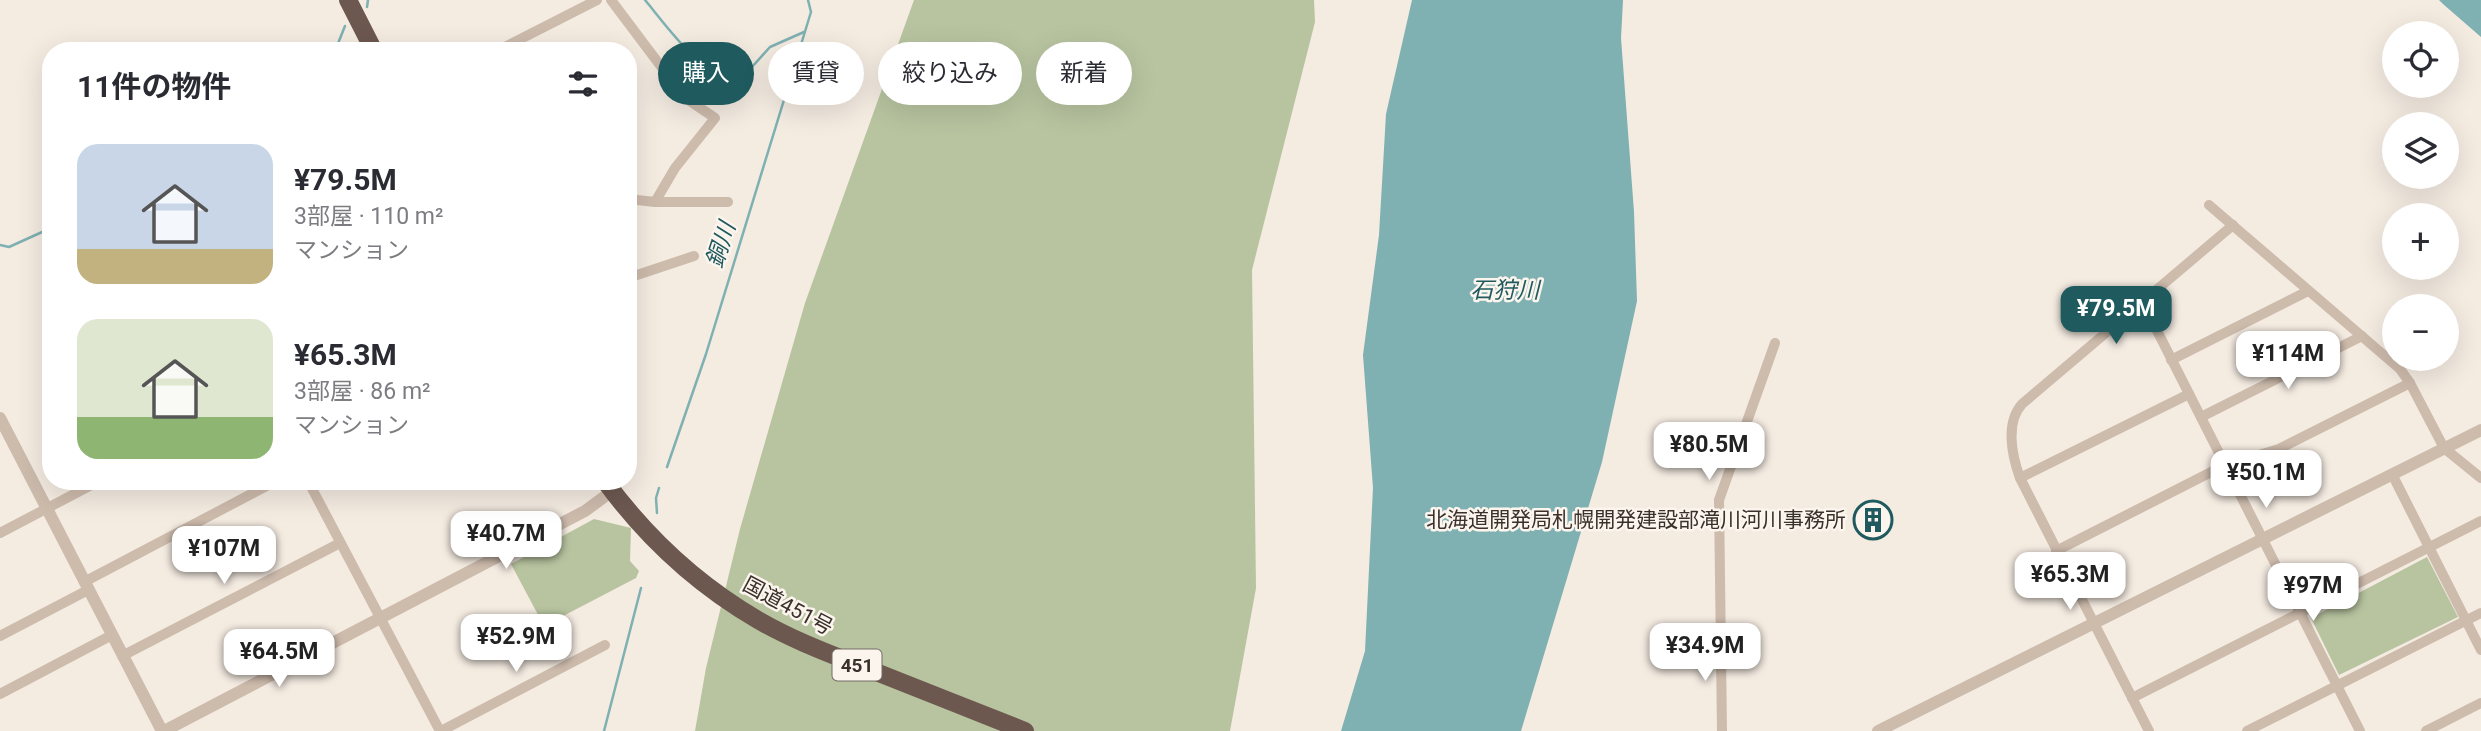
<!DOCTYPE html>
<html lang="ja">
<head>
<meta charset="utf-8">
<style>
  :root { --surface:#fff; --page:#f2f2f3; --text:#2b2b33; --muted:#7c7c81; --accent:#1f5a5e }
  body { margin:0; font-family:Roboto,"Noto Sans JP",sans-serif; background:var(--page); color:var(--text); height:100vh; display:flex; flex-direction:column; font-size:26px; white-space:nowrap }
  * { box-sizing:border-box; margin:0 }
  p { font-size:23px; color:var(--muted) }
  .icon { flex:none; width:38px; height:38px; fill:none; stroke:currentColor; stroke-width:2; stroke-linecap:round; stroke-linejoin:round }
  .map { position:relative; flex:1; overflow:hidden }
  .panel { position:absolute; left:42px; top:42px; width:595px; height:448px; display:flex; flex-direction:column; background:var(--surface); border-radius:28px; box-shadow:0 7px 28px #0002 }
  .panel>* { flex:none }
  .top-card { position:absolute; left:658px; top:42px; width:665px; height:63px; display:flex; gap:14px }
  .buttons { position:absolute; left:2382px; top:21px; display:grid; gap:14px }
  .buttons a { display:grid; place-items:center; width:77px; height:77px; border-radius:50%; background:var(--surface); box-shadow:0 7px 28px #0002; font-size:35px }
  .price { position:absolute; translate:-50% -60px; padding:0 16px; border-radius:14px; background:#fff; color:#222; font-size:23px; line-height:46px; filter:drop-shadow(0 2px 4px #0008) }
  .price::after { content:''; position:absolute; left:50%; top:42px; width:21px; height:16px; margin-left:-10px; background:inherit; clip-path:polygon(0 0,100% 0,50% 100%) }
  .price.current { background:var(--accent); color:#fff }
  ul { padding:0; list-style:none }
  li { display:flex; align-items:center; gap:21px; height:175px; padding:0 35px }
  li span { display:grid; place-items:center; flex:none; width:196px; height:140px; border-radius:21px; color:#555 }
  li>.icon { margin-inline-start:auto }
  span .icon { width:84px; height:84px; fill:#fffc; stroke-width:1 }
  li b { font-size:30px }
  h2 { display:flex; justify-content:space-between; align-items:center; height:84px; padding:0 35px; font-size:30px }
  .chip { padding:0 24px; border-radius:32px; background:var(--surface); box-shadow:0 7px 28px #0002; font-size:24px; line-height:63px }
  .chip.current { background:var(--accent); color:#fff }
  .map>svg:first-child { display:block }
  .green { fill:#b8c4a0 }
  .water { fill:#7fb0b2 }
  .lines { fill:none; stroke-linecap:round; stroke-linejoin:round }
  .stream { stroke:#7fb0b2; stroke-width:2.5 }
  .minor { stroke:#cdbbac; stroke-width:10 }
  .tertiary { stroke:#cdbbac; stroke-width:12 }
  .trunk { stroke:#6c584f; stroke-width:18 }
  .labels { text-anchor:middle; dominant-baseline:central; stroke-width:5; stroke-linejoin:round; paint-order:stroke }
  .shield { fill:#fbf5ee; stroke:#756b66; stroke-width:2 }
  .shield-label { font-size:19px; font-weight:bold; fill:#3b302b }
  .poi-label { font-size:21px; fill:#3b302b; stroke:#fbf5ee; text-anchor:end }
  .street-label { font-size:21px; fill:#3b302b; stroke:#fbf5ee }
  .water-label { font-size:23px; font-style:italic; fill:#1f5a5e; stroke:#fbf5ee }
</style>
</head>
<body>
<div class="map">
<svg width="2481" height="731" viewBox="0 0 2481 731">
  <rect width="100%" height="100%" fill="#f4ebe1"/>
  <g class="green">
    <path d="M914 0H1314L1315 22 1252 270 1256 588 1230 731H695L706 668 740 529 805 303Z"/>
    <path d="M594 519 631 528 630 561 639 571 636 578 544 626 511 564Z"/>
    <path d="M2427 557 2458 617 2339 675 2311 618Z"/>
  </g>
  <g class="water">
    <path d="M1412 0H1623L1621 38 1634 212 1637 301 1602 462 1521 731H1341L1365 651 1373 488 1363 355 1379 235 1386 114Z"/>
    <path d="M2439 0H2481V37L2443 4Z"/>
  </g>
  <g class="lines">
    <g class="stream">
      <path d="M645 0C663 21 712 92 743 77L770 47 804 32"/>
      <path d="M367 7 368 0"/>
      <path d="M335 51 345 26"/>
      <path d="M0 245 9 247 51 228"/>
      <path d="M667 467 706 354 811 12 808 0"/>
      <path d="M657 513 656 498 659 488"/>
      <path d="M604 731 641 588"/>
    </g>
    <g class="minor">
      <path d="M611 0 684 97 715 118 675 168 655 202"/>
      <path d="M497 51 597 0"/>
      <path d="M628 199 655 202H728"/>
      <path d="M2209 205 2400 369 2410 383 2444 448 2481 478"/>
      <path d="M628 278 694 256"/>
      <path d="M2143 303 2360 731"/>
      <path d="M2171 360 2308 291"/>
      <path d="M2201 417 2362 336"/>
      <path d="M2392 474 2481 650"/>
      <path d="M2020 478 2189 394"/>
      <path d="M308 481 440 731"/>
      <path d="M0 533 99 481"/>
      <path d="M2056 551 2225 465 2279 449 2410 383"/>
      <path d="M84 582 276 481"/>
      <path d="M0 636 88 590"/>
      <path d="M122 656 340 543"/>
      <path d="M0 694 112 635"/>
      <path d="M2132 698 2481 521"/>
      <path d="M441 731 605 645"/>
      <path d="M1722 731 1719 500 1775 343"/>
      <path d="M2149 731 2020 478C2012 456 2005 423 2022 404L2233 225"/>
      <path d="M2247 731 2481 613"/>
      <path d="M2426 731 2481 703"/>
    </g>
    <g class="tertiary">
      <path d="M0 418 162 731"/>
      <path d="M164 731 585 511 612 491"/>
      <path d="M1878 731 2481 430"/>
    </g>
    <g class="trunk">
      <path d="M348 0 374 51"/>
      <path d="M605 481C646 537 698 585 758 620 794 641 833 655 871 670 922 690 974 711 1025 731"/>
    </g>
  </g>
  <defs>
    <symbol id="building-ring" viewBox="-11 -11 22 22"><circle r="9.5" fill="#fbf5ee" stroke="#1f5a5e" stroke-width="1.5"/><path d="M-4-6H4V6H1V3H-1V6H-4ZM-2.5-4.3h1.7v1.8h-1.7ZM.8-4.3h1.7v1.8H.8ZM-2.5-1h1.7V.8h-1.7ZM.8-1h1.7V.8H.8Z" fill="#1f5a5e"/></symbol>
  </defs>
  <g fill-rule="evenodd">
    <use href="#building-ring" x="1851" y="498" width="44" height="44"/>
  </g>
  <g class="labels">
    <rect class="shield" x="832.5" y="649.5" width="49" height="31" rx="5"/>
    <g class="shield-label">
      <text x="857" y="665">451</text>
    </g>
    <g class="poi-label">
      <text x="1846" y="520">北海道開発局札幌開発建設部滝川河川事務所</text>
    </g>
    <g class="street-label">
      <text transform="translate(788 606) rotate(28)">国道451号</text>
    </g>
    <g class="water-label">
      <text transform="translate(721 245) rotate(-72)">銅川</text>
      <text x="1505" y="290">石狩川</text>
    </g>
  </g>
</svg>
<div class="buttons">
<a><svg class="icon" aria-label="locate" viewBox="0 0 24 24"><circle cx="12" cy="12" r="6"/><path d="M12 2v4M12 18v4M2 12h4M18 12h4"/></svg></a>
<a><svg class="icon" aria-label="layers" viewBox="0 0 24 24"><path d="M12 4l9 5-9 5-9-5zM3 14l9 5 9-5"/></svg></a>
<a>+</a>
<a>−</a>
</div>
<b class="price current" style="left:2116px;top:346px">¥79.5M</b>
<b class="price" style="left:2288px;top:391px">¥114M</b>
<b class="price" style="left:1709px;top:482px">¥80.5M</b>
<b class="price" style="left:2266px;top:510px">¥50.1M</b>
<b class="price" style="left:506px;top:571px">¥40.7M</b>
<b class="price" style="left:224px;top:586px">¥107M</b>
<b class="price" style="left:2070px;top:612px">¥65.3M</b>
<b class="price" style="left:2313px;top:623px">¥97M</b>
<b class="price" style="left:516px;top:674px">¥52.9M</b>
<b class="price" style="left:1705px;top:683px">¥34.9M</b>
<b class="price" style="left:279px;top:689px">¥64.5M</b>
<div class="top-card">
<a class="chip current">購入</a>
<a class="chip">賃貸</a>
<a class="chip">絞り込み</a>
<a class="chip">新着</a>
</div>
<section class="panel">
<h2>11件の物件<svg class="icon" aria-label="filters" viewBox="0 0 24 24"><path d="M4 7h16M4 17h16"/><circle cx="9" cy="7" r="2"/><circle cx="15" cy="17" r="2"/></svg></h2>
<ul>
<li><span style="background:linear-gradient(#c9d6e8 75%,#c2b280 0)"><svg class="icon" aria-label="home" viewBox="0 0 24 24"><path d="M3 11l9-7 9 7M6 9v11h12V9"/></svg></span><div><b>¥79.5M</b><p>3部屋 · 110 m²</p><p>マンション</p></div></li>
<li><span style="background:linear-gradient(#dfe7d0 70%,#8fb573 0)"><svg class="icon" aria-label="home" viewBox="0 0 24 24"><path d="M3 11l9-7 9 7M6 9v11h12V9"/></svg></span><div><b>¥65.3M</b><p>3部屋 · 86 m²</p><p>マンション</p></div></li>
</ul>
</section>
</div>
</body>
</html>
